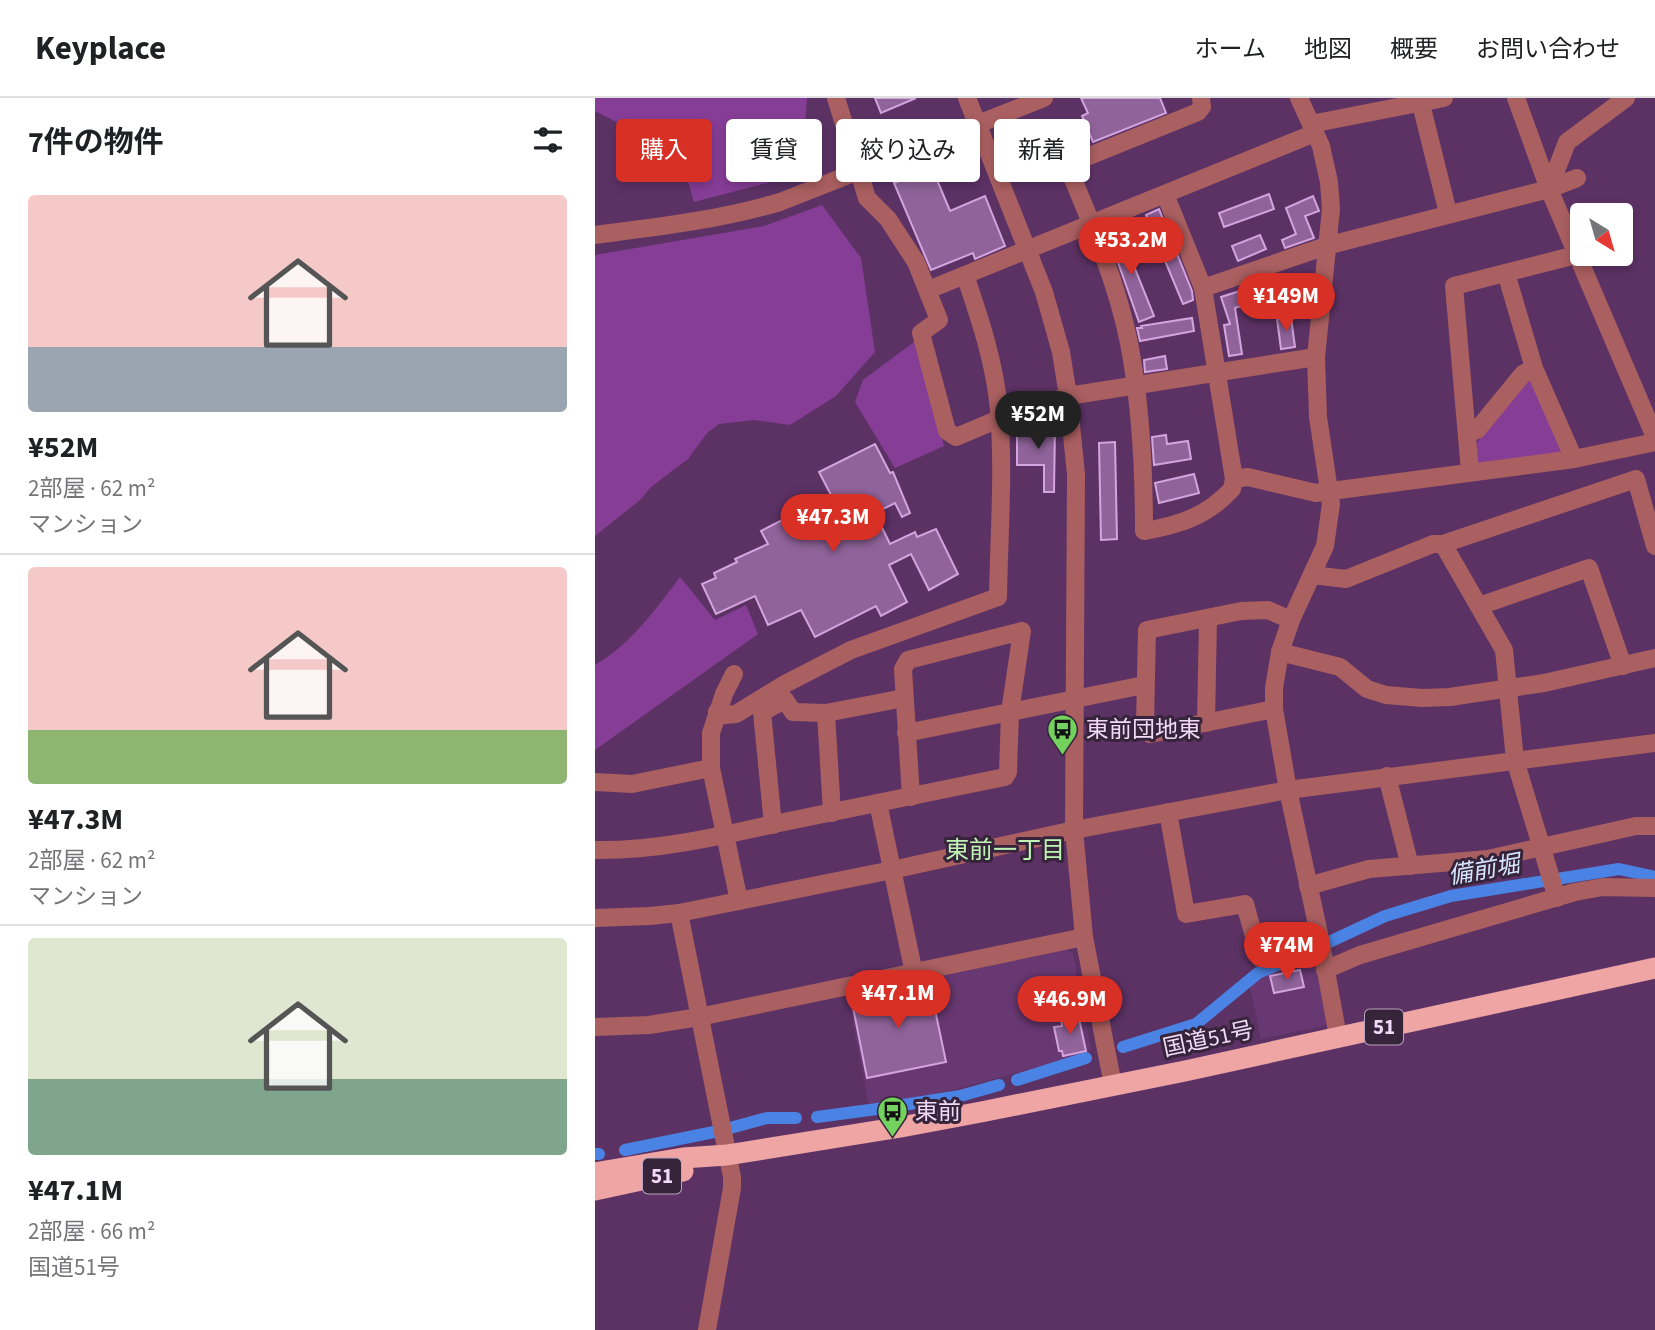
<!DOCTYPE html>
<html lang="ja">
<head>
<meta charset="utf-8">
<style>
  :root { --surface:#fff; --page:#f6f6f6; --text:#202124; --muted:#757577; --line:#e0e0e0; --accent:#d93025 }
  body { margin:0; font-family:"Source Sans 3","Noto Sans JP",sans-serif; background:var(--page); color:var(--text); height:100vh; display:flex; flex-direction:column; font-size:26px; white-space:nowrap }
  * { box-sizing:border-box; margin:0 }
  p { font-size:23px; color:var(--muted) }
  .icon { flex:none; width:38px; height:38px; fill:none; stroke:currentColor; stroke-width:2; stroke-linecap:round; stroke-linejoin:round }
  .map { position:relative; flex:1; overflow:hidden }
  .panel { display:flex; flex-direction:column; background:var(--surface); width:595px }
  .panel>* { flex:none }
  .top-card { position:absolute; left:21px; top:21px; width:665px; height:63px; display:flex; gap:14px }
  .needle { width:46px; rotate:143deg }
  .controls { position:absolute; left:975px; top:105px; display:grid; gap:14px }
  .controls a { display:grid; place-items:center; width:63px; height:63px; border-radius:7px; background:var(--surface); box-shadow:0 4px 10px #0003; font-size:35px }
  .price { position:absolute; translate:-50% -60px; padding:0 16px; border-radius:24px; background:var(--accent); color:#fff; font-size:23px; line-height:46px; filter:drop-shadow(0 2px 4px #0008) }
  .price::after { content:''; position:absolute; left:50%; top:42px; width:21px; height:16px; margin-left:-10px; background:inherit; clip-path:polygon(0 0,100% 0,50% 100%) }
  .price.selected { background:#222; color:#fff }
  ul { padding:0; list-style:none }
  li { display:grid; align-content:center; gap:14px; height:371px; padding:0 28px }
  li+li { border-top:2px solid var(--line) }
  li span { display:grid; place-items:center; height:217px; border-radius:7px; color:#555 }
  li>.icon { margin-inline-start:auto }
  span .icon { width:126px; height:126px; fill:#fffc; stroke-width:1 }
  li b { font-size:30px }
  h2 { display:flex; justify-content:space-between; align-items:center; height:84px; padding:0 28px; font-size:30px }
  .chip { padding:0 24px; border-radius:7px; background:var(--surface); box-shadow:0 4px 10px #0003; font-size:24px; line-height:63px }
  .chip.selected { background:var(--accent); color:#fff }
  header { display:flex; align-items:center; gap:42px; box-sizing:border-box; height:98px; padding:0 35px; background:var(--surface); border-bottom:2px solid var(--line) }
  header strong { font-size:33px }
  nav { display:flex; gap:38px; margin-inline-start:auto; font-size:24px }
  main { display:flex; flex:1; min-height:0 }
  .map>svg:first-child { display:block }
  .built { fill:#683872 }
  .green { fill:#863d96 }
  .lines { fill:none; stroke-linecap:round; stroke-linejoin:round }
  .canal { stroke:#4a83e3; stroke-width:12 }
  .building { fill:#90639a; stroke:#d4a4de; stroke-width:2 }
  .minor { stroke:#aa5f60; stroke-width:18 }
  .highway { stroke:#eea5a4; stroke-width:21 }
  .labels { text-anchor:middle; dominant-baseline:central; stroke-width:6; stroke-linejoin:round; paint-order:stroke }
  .shield { fill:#36243b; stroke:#b9a3bf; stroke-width:2 }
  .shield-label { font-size:21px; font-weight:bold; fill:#f1d9f7 }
  .poi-label { font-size:23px; fill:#f1d9f7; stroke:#36243b; text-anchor:start }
  .street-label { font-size:23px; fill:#f1d9f7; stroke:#36243b }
  .neighbourhood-label { font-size:24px; fill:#c0f4b5; stroke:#36243b }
  .water-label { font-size:24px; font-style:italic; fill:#d6e5fe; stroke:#36243b }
</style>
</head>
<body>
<header>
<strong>Keyplace</strong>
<nav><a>ホーム</a><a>地図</a><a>概要</a><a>お問い合わせ</a></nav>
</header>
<main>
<section class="panel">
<h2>7件の物件<svg class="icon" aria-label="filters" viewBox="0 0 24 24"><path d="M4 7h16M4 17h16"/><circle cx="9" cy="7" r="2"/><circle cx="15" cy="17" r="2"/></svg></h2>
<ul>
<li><span style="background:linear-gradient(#f6c9c9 70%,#9aa5b1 0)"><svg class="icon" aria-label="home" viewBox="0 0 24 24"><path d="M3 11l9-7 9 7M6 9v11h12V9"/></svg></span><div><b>¥52M</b><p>2部屋 · 62 m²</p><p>マンション</p></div></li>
<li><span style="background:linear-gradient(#f6c9c9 75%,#8fb573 0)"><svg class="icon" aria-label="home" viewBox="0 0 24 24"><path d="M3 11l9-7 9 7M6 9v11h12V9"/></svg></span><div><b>¥47.3M</b><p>2部屋 · 62 m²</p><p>マンション</p></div></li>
<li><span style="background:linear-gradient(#dfe7d0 65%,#7fa58c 0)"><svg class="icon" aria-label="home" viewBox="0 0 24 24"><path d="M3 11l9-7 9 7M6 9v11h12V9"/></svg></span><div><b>¥47.1M</b><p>2部屋 · 66 m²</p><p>国道51号</p></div></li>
</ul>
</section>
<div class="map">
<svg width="1060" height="1232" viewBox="0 0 1060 1232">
  <rect width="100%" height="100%" fill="#5c3265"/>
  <g class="built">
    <path d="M470 851 478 855 496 952 473 961 354 993 274 1007 252 894Z"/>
    <path d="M721 856 734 923 728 928 666 941 654 886 676 873Z"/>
  </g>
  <g class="green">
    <path d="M0 0H212L206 76 99 104 85 56 0 13Z"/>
    <path d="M227 107 266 160 280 254 241 298 195 327 159 322 124 326 112 335 93 361 56 389 45 402 0 438V157L169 128Z"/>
    <path d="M319 244 325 247 349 348 300 370 260 304 268 282Z"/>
    <path d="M931 282H938L967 349 965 355 883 366 879 348Z"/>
    <path d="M85 479 120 522 151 507 163 536 0 652V567C36 546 60 512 85 479Z"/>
  </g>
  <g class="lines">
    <g class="canal">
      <path d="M732 845 790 818 856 798 1024 771 1060 779"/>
      <path d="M528 949 601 926 663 875 691 863"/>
      <path d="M422 982 491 960"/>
      <path d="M308 1007 365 998 404 987"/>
      <path d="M222 1019 297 1009"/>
      <path d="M135 1030 172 1020H201"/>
      <path d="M30 1052 119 1034"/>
      <path d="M0 1056H4"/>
    </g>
  </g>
  <g class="building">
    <path d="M280 0H321L286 15Z"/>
    <path d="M486 0H565L571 15 498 44 487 18 493 15Z"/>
    <path d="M337 70 355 113 390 98 410 148 380 161 378 155 336 172 299 85Z"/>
    <path d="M674 96 679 111 629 129 624 115Z"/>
    <path d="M718 98 724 113 710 118 719 140 690 150 687 142 701 136 691 110Z"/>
    <path d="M564 111 597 193 598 202 588 206 551 117Z"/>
    <path d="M524 131 559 218 544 224 513 136Z"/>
    <path d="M665 137 671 151 643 163 637 148Z"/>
    <path d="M673 184 678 197 640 210 647 256 634 258 629 227 635 226 626 199Z"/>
    <path d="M696 219 700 249 686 251 682 221Z"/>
    <path d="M597 220 599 233 545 243 542 230H547L546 228Z"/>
    <path d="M570 258 572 271 550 274 549 262Z"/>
    <path d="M422 328H460L459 394H449V367H422Z"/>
    <path d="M571 337 572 346 593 343 596 361 559 367 557 339Z"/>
    <path d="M520 344 522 441 506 442 504 345Z"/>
    <path d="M280 346 295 375 298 374 315 415 307 419 300 405 280 415 295 446 320 434 322 439 341 431 363 476 334 492 316 456 294 467 312 504 286 518 281 508 220 539 206 512 173 527 160 498 121 516 107 486 121 480 119 475 142 464 140 461 173 446 166 433 236 397 224 374Z"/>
    <path d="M599 376 604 395 564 405 560 385Z"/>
    <path d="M705 872 709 889 679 895 675 878Z"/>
    <path d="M334 883 351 964 272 980 256 899Z"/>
    <path d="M483 916 491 953 468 958 467 953H464L459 929 467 928 466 920Z"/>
  </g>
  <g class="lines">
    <g class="minor">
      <path d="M241 0 272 100 293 121 321 164 344 222 326 235 352 333 361 339 404 321 473 298 721 259"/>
      <path d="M372 0 449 194 466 254 473 298 481 376 479 732 489 839 518 987"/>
      <path d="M704 0 726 48 734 84 736 111 721 259 723 319 736 406 730 448 696 522 685 554 679 590V611L693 692 726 845 743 939"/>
      <path d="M921 0 954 91 1060 339"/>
      <path d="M826 6 853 115"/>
      <path d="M716 26 849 0"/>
      <path d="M954 91 972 44 1031 0"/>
      <path d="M570 96 608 190 639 381 637 391C612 418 585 427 549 433 549 369 546 307 534 245 522 184 496 124 472 67L603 14 607 9 606 0"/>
      <path d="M0 137C62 129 124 122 185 104L449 0"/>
      <path d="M911 175 939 270 979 361"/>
      <path d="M608 190 731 148 954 91 982 80"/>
      <path d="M333 192 720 35"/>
      <path d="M872 336 882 332 928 276 939 270"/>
      <path d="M875 374 859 188 981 157"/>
      <path d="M639 381 653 379 721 395 979 361 1060 344"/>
      <path d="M717 477 751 481 838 446H848"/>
      <path d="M884 508 994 470 1028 568"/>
      <path d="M685 554 745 569 772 591 791 597 827 600 855 599 949 585 1060 560"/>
      <path d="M139 576 129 596 116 635V670L144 803"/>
      <path d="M679 611 555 636 550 627 552 532 646 513 673 512 696 522"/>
      <path d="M122 614 130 617 141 616 190 586 256 552 403 499C404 437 409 374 404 312 400 266 385 221 370 177"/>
      <path d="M231 615 237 715"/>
      <path d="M611 625 613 520"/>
      <path d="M311 635 549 587"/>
      <path d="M792 678 815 768"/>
      <path d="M0 684 37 686 116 670"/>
      <path d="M283 705 319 875"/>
      <path d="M573 714 591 816 650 806 665 860 726 845"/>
      <path d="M178 727 167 614 190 602 198 614 231 615 309 600"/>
      <path d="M0 752C60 753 121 739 179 726 256 711 333 695 410 679L413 674 415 614 427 533 313 562 308 571 316 699"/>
      <path d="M713 788 774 771 893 761 1041 728H1060"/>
      <path d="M962 800 920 662 909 552 848 446 1041 381 1060 448"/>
      <path d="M84 815 137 1079V1090L112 1232"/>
      <path d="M0 820 55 818 84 815 297 772 479 732 693 692 1060 645"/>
      <path d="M730 872 765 857 980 794 1008 789 1060 790"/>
      <path d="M0 929 54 927 104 919 489 839"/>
    </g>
    <g class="highway">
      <path d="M0 1075 88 1060 132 1057 306 1029 386 1014 590 973 1060 870"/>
      <path d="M0 1092 88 1073"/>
    </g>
  </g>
  <defs>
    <symbol id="bus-pin" viewBox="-11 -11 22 30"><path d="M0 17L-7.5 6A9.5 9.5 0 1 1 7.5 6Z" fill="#72d25d" stroke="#36243b"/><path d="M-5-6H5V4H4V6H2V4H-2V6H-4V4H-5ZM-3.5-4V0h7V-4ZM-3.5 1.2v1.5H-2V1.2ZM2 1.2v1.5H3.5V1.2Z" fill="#111"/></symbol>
  </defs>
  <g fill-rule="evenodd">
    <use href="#bus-pin" x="450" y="614" width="35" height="47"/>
    <use href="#bus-pin" x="280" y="996" width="35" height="47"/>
  </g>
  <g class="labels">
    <g class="shield">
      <rect x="770" y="911.5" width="38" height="35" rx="5"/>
      <rect x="48" y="1060.5" width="38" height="35" rx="5"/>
    </g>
    <g class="shield-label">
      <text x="789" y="929">51</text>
      <text x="67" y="1078">51</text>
    </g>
    <g class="poi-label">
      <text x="491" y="631">東前団地東</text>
      <text x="320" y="1013">東前</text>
    </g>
    <g class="street-label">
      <text transform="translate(613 941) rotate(-12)">国道51号</text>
    </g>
    <g class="neighbourhood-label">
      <text x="410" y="752">東前一丁目</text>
    </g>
    <g class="water-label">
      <text transform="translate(889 772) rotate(-10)">備前堀</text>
    </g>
  </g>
</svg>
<div class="controls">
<a><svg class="needle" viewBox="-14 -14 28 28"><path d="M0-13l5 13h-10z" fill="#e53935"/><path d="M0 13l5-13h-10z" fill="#757577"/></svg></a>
</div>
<b class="price" style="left:536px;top:179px">¥53.2M</b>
<b class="price" style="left:691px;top:235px">¥149M</b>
<b class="price selected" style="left:443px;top:353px">¥52M</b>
<b class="price" style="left:238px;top:456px">¥47.3M</b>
<b class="price" style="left:692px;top:884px">¥74M</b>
<b class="price" style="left:303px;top:932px">¥47.1M</b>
<b class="price" style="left:475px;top:938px">¥46.9M</b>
<div class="top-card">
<a class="chip selected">購入</a>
<a class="chip">賃貸</a>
<a class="chip">絞り込み</a>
<a class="chip">新着</a>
</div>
</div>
</main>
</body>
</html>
